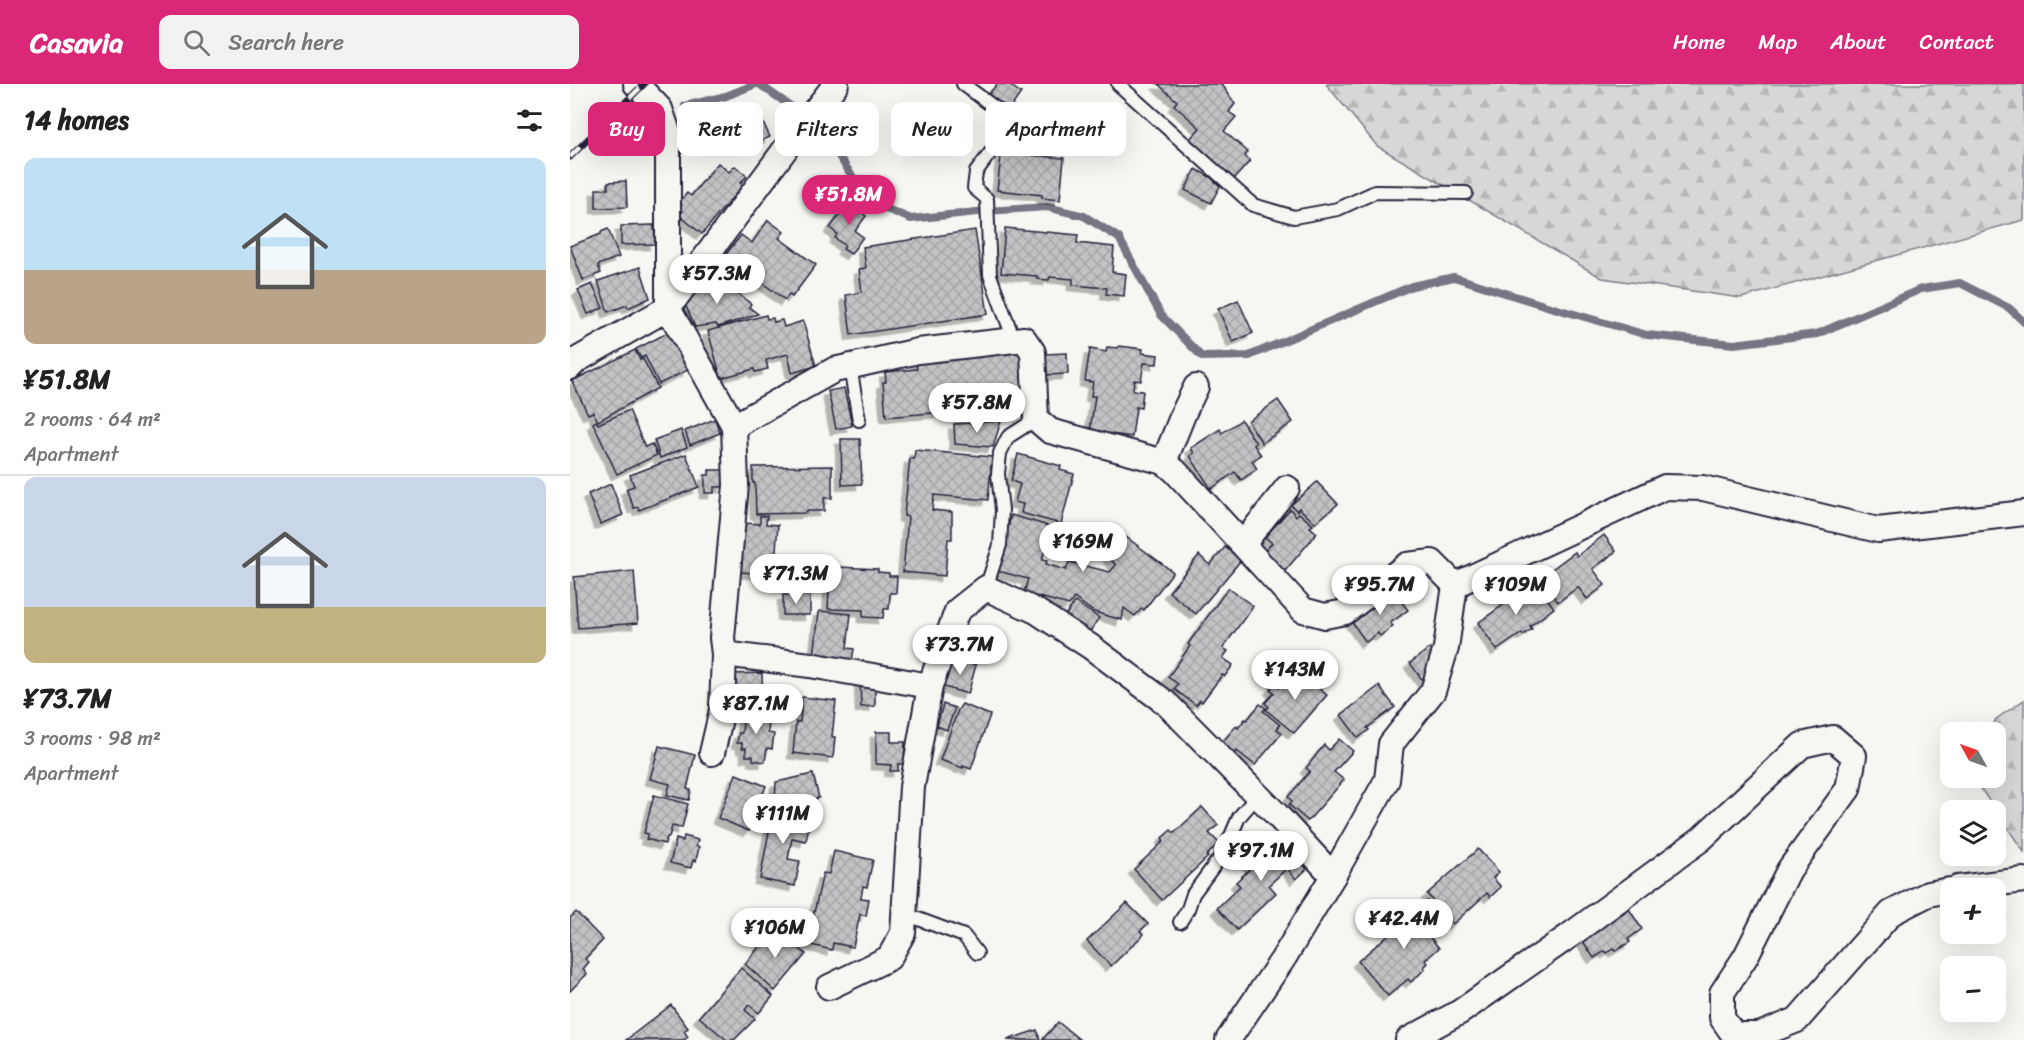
<!DOCTYPE html>
<html lang="en">
<head>
<meta charset="utf-8">
<style>
  :root { --surface:#fff; --page:#f2f2f2; --text:#222; --muted:#767676; --line:#e0e0e0; --accent:#db2777 }
  body { margin:0; font-family:Sriracha,sans-serif; background:var(--page); color:var(--text); height:100vh; display:flex; flex-direction:column; font-size:22px; white-space:nowrap }
  * { box-sizing:border-box; margin:0 }
  p { font-size:20px; color:var(--muted) }
  .icon { flex:none; width:33px; height:33px; fill:none; stroke:currentColor; stroke-width:2; stroke-linecap:round; stroke-linejoin:round }
  .map { position:relative; flex:1; overflow:hidden }
  .details { display:flex; flex-direction:column; background:var(--surface); width:570px }
  .details>* { flex:none }
  .guide { position:absolute; left:18px; top:18px; width:570px; height:54px; display:flex; gap:12px }
  .needle { width:39px; rotate:310deg }
  .tools { position:absolute; left:1370px; top:638px; display:grid; gap:12px }
  .tools a { display:grid; place-items:center; width:66px; height:66px; border-radius:12px; background:var(--surface); box-shadow:0 6px 24px #0002; font-size:30px }
  .price { position:absolute; translate:-50% -51px; padding:0 14px; border-radius:21px; background:#fff; color:#222; font-size:20px; line-height:39px; filter:drop-shadow(0 2px 3px #0008) }
  .price::after { content:''; position:absolute; left:50%; top:36px; width:18px; height:14px; margin-left:-9px; background:inherit; clip-path:polygon(0 0,100% 0,50% 100%) }
  .price.on { background:var(--accent); color:#fff }
  ul { padding:0; list-style:none }
  li { display:grid; align-content:center; gap:12px; height:318px; padding:0 24px }
  li+li { border-top:2px solid var(--line) }
  li span { display:grid; place-items:center; height:186px; border-radius:12px; color:#555 }
  li>.icon { margin-inline-start:auto }
  span .icon { width:108px; height:108px; fill:#fffc; stroke-width:1 }
  li b { font-size:26px }
  h2 { display:flex; justify-content:space-between; align-items:center; height:72px; padding:0 24px; font-size:26px }
  .tag { padding:0 21px; border-radius:12px; background:var(--surface); box-shadow:0 6px 24px #0002; font-size:21px; line-height:54px }
  .tag.on { background:var(--accent); color:#fff }
  header { display:flex; align-items:center; gap:36px; box-sizing:border-box; height:84px; padding:0 30px; background:var(--accent); color:#fff }
  header strong { font-size:28px }
  nav { display:flex; gap:33px; margin-inline-start:auto; font-size:21px }
  .search { width:420px; height:54px; background:var(--page); display:flex; align-items:center; gap:15px; box-sizing:border-box; padding:0 21px; border-radius:12px; color:var(--muted); font-size:22px }
  main { display:flex; flex:1; min-height:0 }
  .map>svg:first-child { display:block }
  .forest { fill:url(#forest-firs); stroke:#7c7c89; stroke-width:1.5 }
  .lines { fill:none; stroke-linecap:round; stroke-linejoin:round }
  .stream { stroke:#757583; stroke-width:8 }
  .building { fill:url(#building-cross-hatch); stroke:#22223b; stroke-width:1.5; filter:url(#shadow) }
  .service-casing { stroke:#22223b; stroke-width:16 }
  .minor-casing { stroke:#22223b; stroke-width:28 }
  .service { stroke:#f6f6f2; stroke-width:12 }
  .minor { stroke:#f6f6f2; stroke-width:24 }
  .rail-casing { stroke:#22223b; stroke-width:7 }
  .rail { stroke:#f6f6f2; stroke-width:4.5; stroke-dasharray:14; stroke-linecap:butt }
</style>
</head>
<body>
<header>
<strong>Casavia</strong>
<div class="search"><svg class="icon" aria-label="search" viewBox="0 0 24 24"><circle cx="10" cy="10" r="6"/><path d="M15 15l6 6"/></svg>Search here</div>
<nav><a>Home</a><a>Map</a><a>About</a><a>Contact</a></nav>
</header>
<main>
<section class="details">
<h2>14 homes<svg class="icon" aria-label="filters" viewBox="0 0 24 24"><path d="M4 7h16M4 17h16"/><circle cx="9" cy="7" r="2"/><circle cx="15" cy="17" r="2"/></svg></h2>
<ul>
<li><span style="background:linear-gradient(#bfe0f5 60%,#b9a48a 0)"><svg class="icon" aria-label="home" viewBox="0 0 24 24"><path d="M3 11l9-7 9 7M6 9v11h12V9"/></svg></span><div><b>¥51.8M</b><p>2 rooms · 64 m²</p><p>Apartment</p></div></li>
<li><span style="background:linear-gradient(#c9d6e8 70%,#c2b280 0)"><svg class="icon" aria-label="home" viewBox="0 0 24 24"><path d="M3 11l9-7 9 7M6 9v11h12V9"/></svg></span><div><b>¥73.7M</b><p>3 rooms · 98 m²</p><p>Apartment</p></div></li>
</ul>
</section>
<div class="map">
<svg width="1454" height="956" viewBox="0 0 1454 956">
  <defs>
    <pattern id="forest-firs" width="22" height="20" patternUnits="userSpaceOnUse" patternTransform="scale(1.5)"><rect width="22" height="20" fill="#d7d7d7"/><path d="M5 1l3.5 6h-7zM16 11l3.5 6h-7z" fill="#b8b8b9"/></pattern>
    <pattern id="building-cross-hatch" width="8" height="8" patternUnits="userSpaceOnUse" patternTransform="scale(1.5)"><rect width="8" height="8" fill="#c2c2c4"/><path d="M0 0l8 8M0 8l8-8" fill="none" stroke="#a6a6a9"/></pattern>
    <filter id="shadow"><feDropShadow dx="-5.5" dy="5.5" stdDeviation="0" flood-color="#0004"/></filter>
  </defs>
  <rect width="100%" height="100%" fill="#f6f6f2"/>
  <filter id="ink" filterUnits="userSpaceOnUse"><feTurbulence type="fractalNoise" baseFrequency=".0167" numOctaves="2"/><feDisplacementMap in="SourceGraphic" scale="12" xChannelSelector="R" yChannelSelector="G"/><feConvolveMatrix kernelMatrix="1 2 1 2 8 2 1 2 1" color-interpolation-filters="sRGB"/></filter>
  <g filter="url(#ink)">
    <g class="forest">
      <path d="M756 0H1454V136L1171 214 1032 194 807 62Z"/>
      <path d="M1454 616V768L1403 693H1425V648H1419L1426 635Z"/>
    </g>
    <g class="lines">
      <g class="stream">
        <path d="M189 0 249 42 290 104 312 123 341 135 416 127 477 123 514 132 549 154 591 231 632 273 679 272 842 202 884 193 980 223 1077 251 1164 260 1247 250 1351 205 1390 199 1439 224 1454 238"/>
        <path d="M115 22 156 12 186 0"/>
      </g>
    </g>
    <g class="building">
      <path d="M427 0H443L441 2 451 9 439 26 418 11Z"/>
      <path d="M588 0H652L665 20 659 28 666 33 654 47 678 68 675 72 680 77 664 95 619 56 630 44 604 21 607 17Z"/>
      <path d="M191 34 200 53 180 62 172 42Z"/>
      <path d="M432 64 459 66 458 71 494 74 490 116 472 114V111L427 106Z"/>
      <path d="M148 79 159 88 165 82 177 92 170 99 173 101 132 150 109 131 113 127 109 124 112 121 109 118 117 109 121 112Z"/>
      <path d="M626 85 640 93 650 102 641 119 615 106Z"/>
      <path d="M56 97 57 123 26 124V105H38V98Z"/>
      <path d="M283 116 296 126 293 129 296 132 285 147 293 153 281 170 273 165 275 162 265 154 267 150 260 144 278 120Z"/>
      <path d="M198 136 214 148 209 154 246 181 222 213 219 210 215 216 185 193 181 198 169 189 159 203 138 188 151 171 154 173 171 151 182 159Z"/>
      <path d="M84 141 85 160 51 161V142Z"/>
      <path d="M435 144 508 151 507 159 544 163 542 188 556 190 554 212 536 210 537 204 503 201V195L480 193 479 196 467 195V192L431 189Z"/>
      <path d="M38 145 49 173 28 181 31 189 13 196 0 162 31 150V148Z"/>
      <path d="M405 146 418 230 281 251 276 211 292 208 289 185 296 184 293 163Z"/>
      <path d="M70 183 80 214 58 224 57 221 38 228 28 197Z"/>
      <path d="M138 191 159 207 161 204 181 220 179 223 188 230 148 243 146 240 125 243 115 220 119 218 117 216 134 193 136 195Z"/>
      <path d="M22 200 33 224 18 230 8 206Z"/>
      <path d="M668 216 683 249 663 258 648 225Z"/>
      <path d="M196 231 197 235 203 234 204 238 212 236 214 243 233 237 246 282 222 289 218 270 196 276 198 285 185 288 184 285 151 294 138 247Z"/>
      <path d="M99 248 118 286 89 300 75 272 71 274 66 265Z"/>
      <path d="M549 262 573 265 572 269 588 271 587 280 574 279 571 297 564 296 563 306 573 307 571 324 566 323 562 353 520 347 525 312H521L523 298 515 297 520 265 536 268 537 263 548 264Z"/>
      <path d="M65 266 70 276 73 275 88 304 28 337 23 328 18 330 2 297Z"/>
      <path d="M450 267 454 304 434 306V302L374 308V316L372 317V328L316 333 313 298H316L315 288 347 285 346 277Z"/>
      <path d="M497 269 498 290 475 291V270Z"/>
      <path d="M274 304 282 342 266 345 258 307Z"/>
      <path d="M708 316 723 338 692 359 678 337Z"/>
      <path d="M59 326 75 363 82 360 87 371 47 390 23 339 26 337 28 340Z"/>
      <path d="M145 335 150 349 120 361 115 347Z"/>
      <path d="M671 336 686 359 684 361 691 371 682 377 687 385 671 396 665 388 641 405 620 372 624 369 621 364 650 345 652 349Z"/>
      <path d="M431 337 423 363 385 360 384 340Z"/>
      <path d="M111 346 117 363 90 374 84 356Z"/>
      <path d="M271 355H290L292 400 272 401Z"/>
      <path d="M345 366 422 373 418 416 364 411 362 426 382 428V455H378L375 492 333 488 338 433 334 432 340 374 344 375Z"/>
      <path d="M116 370 129 403 69 426 68 423 64 424 56 405 64 402 60 391Z"/>
      <path d="M448 370 491 382 490 386 504 390 491 440 451 429 453 420 445 418 450 400 441 397Z"/>
      <path d="M262 382V414H254V427H236V429L186 430 185 399H183V383Z"/>
      <path d="M139 386H155V403H144V409H135V391H139Z"/>
      <path d="M747 398 768 420 745 439 729 424 727 427 721 421Z"/>
      <path d="M41 400 53 431 30 440 18 410Z"/>
      <path d="M720 425 726 432 729 429 743 441 740 443 747 449 715 487 694 468 702 459 695 453Z"/>
      <path d="M441 431 482 443 472 476 477 477 476 480 496 486 499 478 540 488 546 481 539 474 556 453 603 488 574 526 572 524 565 532 554 524 552 536 524 528 504 514 499 521 454 509 458 495 428 487Z"/>
      <path d="M190 432H197L196 440 208 441 204 490 169 488 173 439 190 440Z"/>
      <path d="M1034 451 1046 467 1023 485 1035 501 1017 515 1008 503 988 518 970 494 1005 468 1007 472Z"/>
      <path d="M655 463 671 476 626 530 599 508 629 471 640 481Z"/>
      <path d="M269 483 308 485V488L319 489V492H327L326 509H320L319 525H314L313 534 293 533V526L258 525 260 487H269Z"/>
      <path d="M64 487 68 539 8 544 4 493Z"/>
      <path d="M965 498 984 524 960 542 962 545 953 551 952 549 927 566 908 539Z"/>
      <path d="M658 504 683 522 653 564 658 567 653 574 663 581 655 592 652 591 632 618 630 616 626 621 604 605 608 600 598 593 620 562 618 560Z"/>
      <path d="M823 506 838 526 820 539 823 542 810 552 808 549 796 558 781 537Z"/>
      <rect x="213" y="511" width="27" height="20"/>
      <path d="M505 518 529 534 517 552 492 536Z"/>
      <path d="M249 527 281 530 277 564 284 565 282 577 244 573Z"/>
      <path d="M860 564 865 570 860 591 853 597 840 579Z"/>
      <path d="M383 574 406 581 398 610 374 603Z"/>
      <path d="M729 588 757 611 724 649 696 626 699 623 695 619 704 609 700 605 705 600 709 604 717 594 721 597Z"/>
      <path d="M192 589 193 620 161 621 160 590Z"/>
      <path d="M290 597 305 600V622L291 623Z"/>
      <path d="M809 602 825 623 797 644 799 646 788 654 771 631Z"/>
      <path d="M232 613 266 617 262 653H265L263 674 223 669 226 638H230Z"/>
      <path d="M373 620 385 624 377 646 367 642Z"/>
      <path d="M392 620 420 631 401 685 393 682V684L370 676 388 626Z"/>
      <path d="M690 620 696 624 693 627 710 641 707 645 712 649 685 681 667 667 663 672 650 661 666 642 668 644 675 635 677 636Z"/>
      <path d="M174 627 200 630 198 649 204 650 202 665 197 664 195 678 183 676V672H176V664H172V659H167L169 649H172Z"/>
      <path d="M306 648H321V658H335L334 680H328V687H320L321 681 306 680Z"/>
      <path d="M769 655 783 667 764 688 774 696 738 737 719 721 722 717 718 713 740 687 736 684 754 661 759 666Z"/>
      <path d="M89 662 125 671 117 705 121 706 119 716 97 711 100 700 80 695Z"/>
      <path d="M166 690 196 702 182 738 184 739 179 747 148 734Z"/>
      <path d="M243 690 249 714 241 716 242 719 237 720 236 718 222 721 205 717 206 698Z"/>
      <path d="M84 711 118 720 112 744 102 742 99 753H97L95 760 76 755 78 750 74 749Z"/>
      <path d="M204 721 235 726 232 741 239 742 236 757 222 754 218 775 230 777 225 802 190 795Z"/>
      <path d="M632 723 648 741 639 749 649 759 636 772 638 773 592 816 564 785 594 757 592 754 601 746 604 749Z"/>
      <path d="M710 751 730 772 728 775 737 785 726 795 717 784 699 801 706 809 667 846 647 824 670 802 666 798 682 783 679 780Z"/>
      <path d="M114 752 128 756 126 762 129 763 126 777 123 776 121 784 100 779 106 755 113 757Z"/>
      <path d="M908 765 929 788 923 794 931 803 920 813 917 809 883 840 857 810Z"/>
      <path d="M264 767 303 776 297 803 293 802 291 814 299 815 296 832 290 830 283 863 263 859 262 866 237 860 253 789 259 790Z"/>
      <path d="M857 817 874 836 858 851 869 864 855 876 858 879 854 883 855 885 841 898 838 895 818 912 788 877Z"/>
      <path d="M557 819 578 840 570 847 574 850 541 882 517 857Z"/>
      <path d="M1059 825 1072 845 1058 855 1060 858 1045 867 1043 865 1037 869 1035 867 1024 874 1012 856Z"/>
      <path d="M6 828 33 856 15 875 19 878 13 885 17 890 0 907V834Z"/>
      <path d="M205 844 236 870 205 907 175 880Z"/>
      <path d="M171 884 203 912 189 929 179 921 175 926 185 935 164 956H157L129 933Z"/>
      <path d="M101 921 118 944 114 947 118 953 114 956H56Z"/>
      <path d="M488 938 510 956H472Z"/>
      <path d="M467 946 470 956H437Z"/>
    </g>
    <g class="lines">
      <defs>
        <g id="service">
          <path d="M393 0 436 32 423 65 406 88 404 104 417 115 420 191 444 256"/>
          <path d="M548 0 683 121 724 133 768 125 805 108 896 109"/>
          <path d="M280 282 289 336"/>
          <path d="M416 504 430 461 432 426 428 390 430 369 438 353 466 335"/>
          <path d="M335 830 394 852 407 869"/>
          <path d="M610 838 618 825 623 810 654 768 669 733 688 711"/>
        </g>
        <g id="minor">
          <path d="M66 0 90 25 98 48V224L164 342 166 401 152 554 154 570 240 581 360 602"/>
          <path d="M0 283 7 276 98 224 222 56 266 0"/>
          <path d="M164 342 264 286 348 267 454 255 463 268 466 335 480 347 594 378 605 387 733 526 755 532 775 528 837 481 862 478 885 501"/>
          <path d="M594 378 614 328 626 303"/>
          <path d="M673 460 717 404"/>
          <path d="M885 501 1095 403 1133 404 1308 446 1454 429"/>
          <path d="M142 669 152 626 154 570"/>
          <path d="M1388 804 1454 796"/>
          <path d="M259 903 319 874 333 849 342 703 360 602 387 527 416 504 466 527 521 563 596 619 707 731 763 792"/>
          <path d="M658 956 713 875 763 792 817 696 821 660 863 607 876 564 885 501"/>
          <path d="M838 956 890 928 999 852 1131 755 1232 661 1263 654 1284 672 1278 705 1219 786 1176 872 1152 909V934L1164 951H1189L1227 936 1321 829 1358 810 1380 806"/>
        </g>
      </defs>
      <use href="#service" class="service-casing"/>
      <use href="#minor" class="minor-casing"/>
      <use href="#service" class="service"/>
      <use href="#minor" class="minor"/>
      <defs>
        <path id="rail" d="M0 73 74 0"/>
      </defs>
      <use href="#rail" class="rail-casing"/>
      <use href="#rail" class="rail"/>
    </g>
  </g>
</svg>
<div class="tools">
<a><svg class="needle" viewBox="-14 -14 28 28"><path d="M0-13l5 13h-10z" fill="#e53935"/><path d="M0 13l5-13h-10z" fill="#767676"/></svg></a>
<a><svg class="icon" aria-label="layers" viewBox="0 0 24 24"><path d="M12 4l9 5-9 5-9-5zM3 14l9 5 9-5"/></svg></a>
<a>+</a>
<a>−</a>
</div>
<b class="price on" style="left:279px;top:142px">¥51.8M</b>
<b class="price" style="left:147px;top:221px">¥57.3M</b>
<b class="price" style="left:407px;top:350px">¥57.8M</b>
<b class="price" style="left:513px;top:489px">¥169M</b>
<b class="price" style="left:226px;top:521px">¥71.3M</b>
<b class="price" style="left:810px;top:532px">¥95.7M</b>
<b class="price" style="left:946px;top:532px">¥109M</b>
<b class="price" style="left:390px;top:592px">¥73.7M</b>
<b class="price" style="left:725px;top:617px">¥143M</b>
<b class="price" style="left:186px;top:651px">¥87.1M</b>
<b class="price" style="left:213px;top:761px">¥111M</b>
<b class="price" style="left:691px;top:798px">¥97.1M</b>
<b class="price" style="left:834px;top:866px">¥42.4M</b>
<b class="price" style="left:205px;top:875px">¥106M</b>
<div class="guide">
<a class="tag on">Buy</a>
<a class="tag">Rent</a>
<a class="tag">Filters</a>
<a class="tag">New</a>
<a class="tag">Apartment</a>
</div>
</div>
</main>
</body>
</html>
